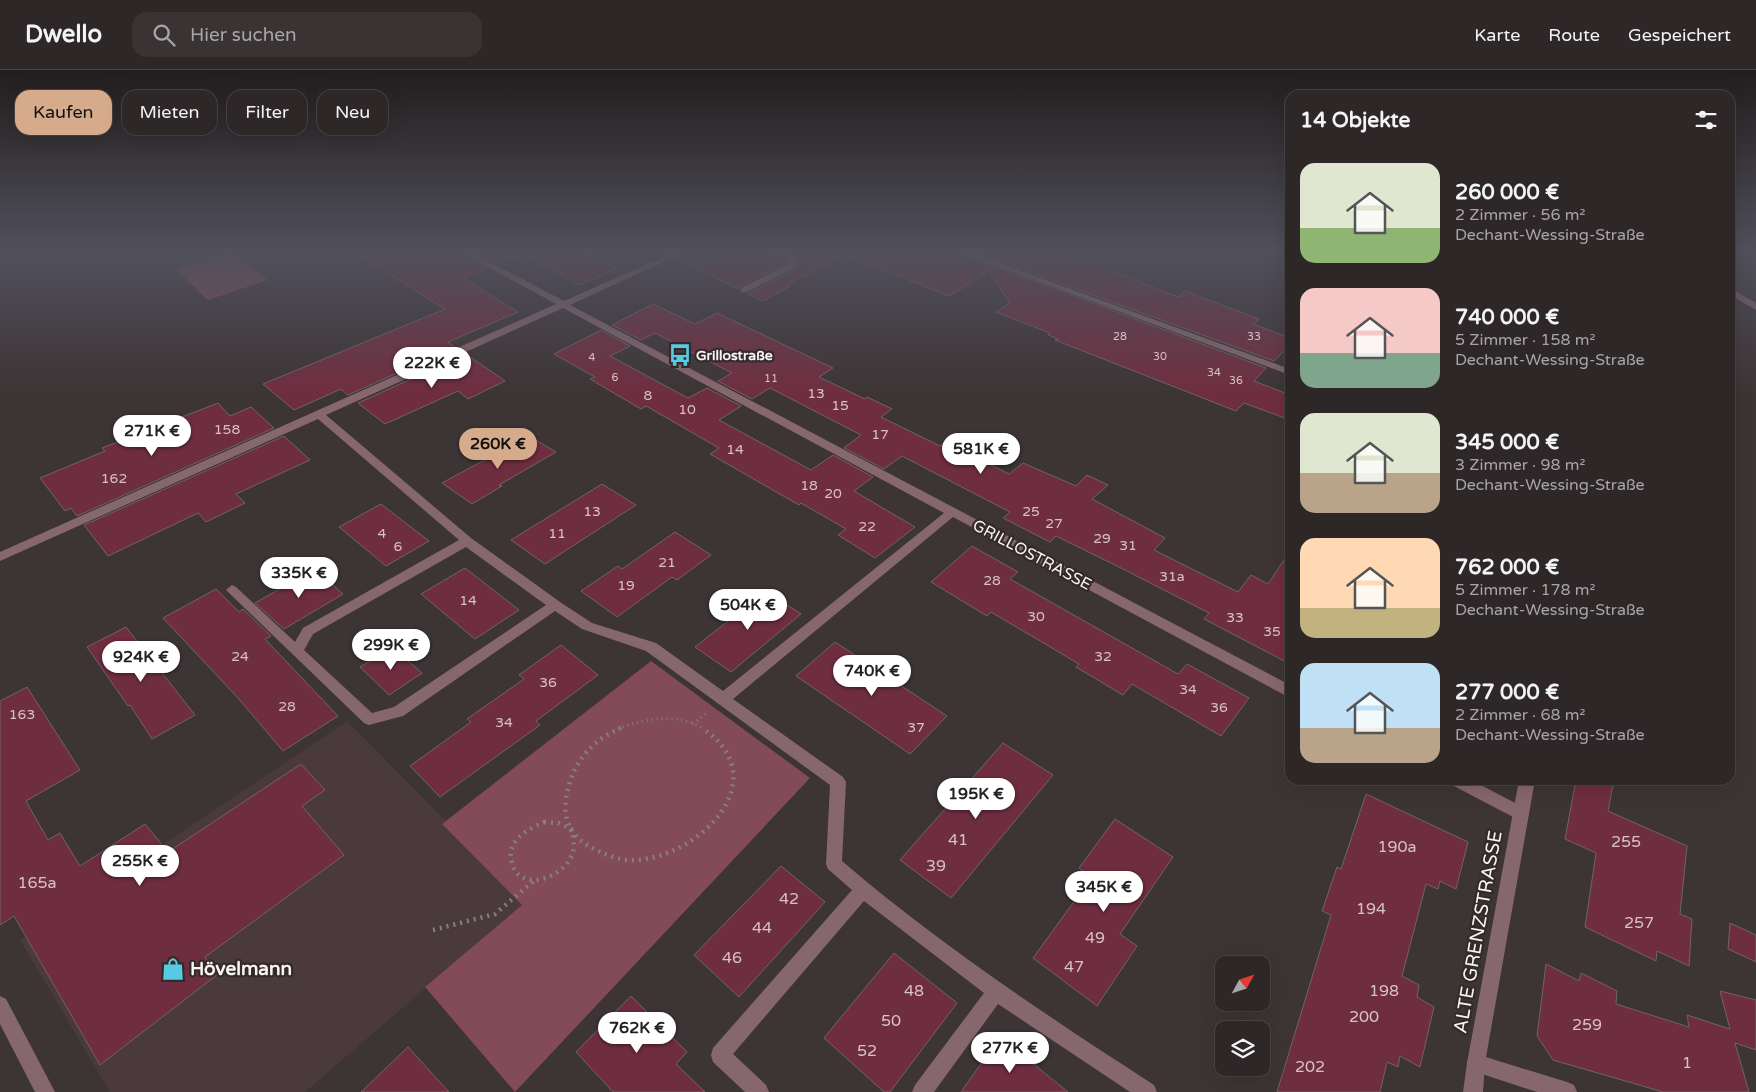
<!DOCTYPE html>
<html lang="de">
<head>
<meta charset="utf-8">
<style>
  :root { --surface:#2e2728; --page:#3a3334; --text:#f1f3f6; --muted:#a7a5a8; --line:#494445; --accent:#d6ab8b }
  body { margin:0; font-family:"Varela Round",sans-serif; background:var(--page); color:var(--text); height:100vh; display:flex; flex-direction:column; font-size:19px; white-space:nowrap }
  * { box-sizing:border-box; margin:0 }
  p { font-size:16px; color:var(--muted) }
  .icon { flex:none; width:28px; height:28px; fill:none; stroke:currentColor; stroke-width:2; stroke-linecap:round; stroke-linejoin:round }
  .map { position:relative; flex:1; overflow:hidden }
  .details { position:absolute; left:1285px; top:20px; width:450px; height:695px; display:flex; flex-direction:column; background:var(--surface); border-radius:15px; box-shadow:0 5px 20px #0002,0 0 0 1px var(--line) }
  .details>* { flex:none }
  .top-card { position:absolute; left:15px; top:20px; width:475px; height:45px; display:flex; gap:10px }
  .needle { width:32px; rotate:50deg }
  .tools { position:absolute; left:1215px; top:886px; display:grid; gap:10px }
  .tools a { display:grid; place-items:center; width:55px; height:55px; border-radius:10px; background:var(--surface); box-shadow:0 5px 20px #0002,0 0 0 1px var(--line); font-size:25px }
  .price { position:absolute; translate:-50% -42px; padding:0 11px; border-radius:18px; background:#fff; color:#222; font-size:16px; line-height:32px; filter:drop-shadow(0 1px 2px #0008) }
  .price::after { content:''; position:absolute; left:50%; top:30px; width:15px; height:11px; margin-left:-8px; background:inherit; clip-path:polygon(0 0,100% 0,50% 100%) }
  .price.active { background:var(--accent); color:#111 }
  ul { padding:0; list-style:none }
  li { display:flex; align-items:center; gap:15px; height:125px; padding:0 15px }
  li span { display:grid; place-items:center; flex:none; width:140px; height:100px; border-radius:15px; color:#555 }
  li>.icon { margin-inline-start:auto }
  span .icon { width:60px; height:60px; fill:#fffc; stroke-width:1 }
  li b { font-size:21px }
  h2 { display:flex; justify-content:space-between; align-items:center; height:60px; padding:0 15px; font-size:21px }
  .tag { padding:0 18px; border-radius:15px; background:var(--surface); box-shadow:0 5px 20px #0002,0 0 0 1px var(--line); font-size:18px; line-height:45px }
  .tag.active { background:var(--accent); color:#111 }
  header { display:flex; align-items:center; gap:30px; box-sizing:border-box; height:70px; padding:0 25px; background:var(--surface); border-bottom:1px solid var(--line) }
  header strong { font-size:24px }
  nav { display:flex; gap:28px; margin-inline-start:auto; font-size:18px }
  .search { width:350px; height:45px; background:var(--page); display:flex; align-items:center; gap:12px; box-sizing:border-box; padding:0 18px; border-radius:15px; color:var(--muted); font-size:19px }
  .map>svg:first-child { display:block }
  .built { fill:#4a393d }
  .green { fill:#834a58 }
  .building { fill:#6f2e40; stroke:#6f6466 }
  .lines { fill:none; stroke-linecap:round; stroke-linejoin:round }
  .path-far1 { stroke:#867e7f; stroke-width:3; stroke-dasharray:1 4; stroke-linecap:butt }
  .path { stroke:#867e7f; stroke-width:4.5; stroke-dasharray:2 5; stroke-linecap:butt }
  .service { fill:#87676e; fill-rule:evenodd }
  .minor { fill:#87676e; fill-rule:evenodd }
  .tertiary { fill:#87676e; fill-rule:evenodd }
  .labels { text-anchor:middle; dominant-baseline:central; stroke-width:4.5; stroke-linejoin:round; paint-order:stroke }
  .far-number-label { font-size:11px; fill:#d7c2c7 }
  .far-poi-label { font-size:14px; font-weight:bold; fill:#faf3f4; stroke:#332a2b; text-anchor:start }
  .number-label { font-size:14px; fill:#d7c2c7 }
  .street-label { font-size:16px; fill:#faf3f4; stroke:#332a2b }
  .near-number-label { font-size:16px; fill:#d7c2c7 }
  .near-street-label { font-size:19px; fill:#faf3f4; stroke:#332a2b }
  .near-poi-label { font-size:19px; font-weight:bold; fill:#faf3f4; stroke:#332a2b; text-anchor:start }
</style>
</head>
<body>
<header>
<strong>Dwello</strong>
<div class="search"><svg class="icon" aria-label="search" viewBox="0 0 24 24"><circle cx="10" cy="10" r="6"/><path d="M15 15l6 6"/></svg>Hier suchen</div>
<nav><a>Karte</a><a>Route</a><a>Gespeichert</a></nav>
</header>
<div class="map">
<svg width="1756" height="1022" viewBox="0 0 1756 1022">
  <rect width="100%" height="100%" fill="#3d3435"/>
  <path class="built" d="M347 651 446 751 442 754 522 835 305 1022H110L20 870Z"/>
  <g class="green">
    <path d="M233 182 268 210 208 230 176 200Z"/>
    <path d="M651 591 810 708 515 1022 425 917 522 835 442 754Z"/>
  </g>
  <g class="building">
    <path d="M350 180H455L487 199 463 208 518 242 448 272 455 277 348 325 341 319 294 340 263 314 445 239Z"/>
    <path d="M471 180H580L616 199 579 215 523 184 498 194Z"/>
    <path d="M723 180H765L785 191 784 194 740 216 739 219 690 195Z"/>
    <path d="M782 180H951L1266 298 1254 311 1290 325V350L1244 333 1236 341 1055 270 1058 269 1048 265 1050 263 996 242 1010 233 989 201 949 226 845 185 787 215 790 216 763 231 748 224 794 200 798 193 796 186Z"/>
    <path d="M969 180H1057L1178 227 1185 221 1259 249 1253 254 1290 268V275L1274 291Z"/>
    <path d="M653 234 695 254 717 243 833 298 819 307 865 329 867 327 892 339 881 347 940 376 945 372 1009 404 1023 393 1076 416 1087 405 1108 415 1092 429 1165 468 1154 480 1238 522 1251 505 1268 514 1290 481V594L1204 549 1209 543 1121 498 1056 466 1050 472 1003 448 1010 442 902 386 884 399 844 378 861 365 770 318 752 329 718 311 732 303 655 263 641 270 612 255Z"/>
    <path d="M601 260 630 276 610 286 688 328 707 318 741 336 719 350 811 400 833 385 873 407 854 421 915 457 875 488 838 465 846 459 801 433 799 435 710 384 719 378 646 336 641 339 590 309 595 307 554 284Z"/>
    <path d="M466 284 505 311 468 329 458 321 385 354 358 333Z"/>
    <path d="M218 333 230 346 251 337 274 358 77 446 71 438 65 441 40 408 105 381 102 378Z"/>
    <path d="M284 366 310 390 236 424 245 433 206 452 198 443 108 486 84 455Z"/>
    <path d="M529 366 556 382 499 415 502 416 472 434 442 413Z"/>
    <path d="M602 414 636 435 545 494 511 470Z"/>
    <path d="M381 434 429 471 386 496 339 457Z"/>
    <path d="M675 462 711 485 677 510 672 507 617 547 581 521 618 496 622 499Z"/>
    <path d="M972 476 1018 502 1010 509 1178 604 1187 594 1249 628 1221 666 1132 614 1123 625 1076 597 1079 594 991 542 987 546 931 512Z"/>
    <path d="M465 498 519 540 475 569 421 524Z"/>
    <path d="M315 499 343 524 284 559 255 533Z"/>
    <path d="M216 519 239 542 243 539 271 566 265 569 338 646 283 681 238 628 163 548Z"/>
    <path d="M766 521 801 544 731 602 695 577Z"/>
    <path d="M126 557 195 645 152 669 130 635 128 636 87 577Z"/>
    <path d="M835 572 947 646 910 684 796 606Z"/>
    <path d="M561 575 598 605 536 651 540 655 440 727 410 696 471 652 467 649 524 609 519 605Z"/>
    <path d="M392 577 422 603 389 625 360 597Z"/>
    <path d="M27 617 80 700 26 731 48 770 60 763 80 796 145 754 168 782 301 694 325 720 302 736 344 785 205 887 218 904 100 995 14 846 0 855V631Z"/>
    <path d="M1003 673 1053 705 951 828 900 790Z"/>
    <path d="M1576 710H1614L1608 741 1687 776 1680 844 1692 849 1689 896 1657 881 1656 891 1585 857 1596 783 1565 769Z"/>
    <path d="M1366 724 1468 772 1456 819 1440 811 1438 819 1426 814 1402 906 1419 915 1417 927 1434 937 1420 997 1400 986 1398 997 1387 992 1380 1022H1277L1331 845 1322 841 1337 797 1341 799Z"/>
    <path d="M1115 749 1173 787 1120 864 1137 876 1097 936 1033 888 1092 807 1079 798Z"/>
    <path d="M781 796 825 832 739 927 694 885Z"/>
    <path d="M1730 853 1756 865V892L1728 879Z"/>
    <path d="M894 883 957 933 890 1022H884L824 968Z"/>
    <path d="M1546 894 1579 911 1581 903 1617 921 1616 934 1689 957 1687 945 1730 959 1720 921 1756 930V980L1735 973 1749 1022H1663L1553 990 1537 966Z"/>
    <path d="M631 926 687 982 676 994 705 1022H613L576 982Z"/>
    <path d="M1000 967 1068 1022H961Z"/>
    <path d="M408 977 449 1022H361Z"/>
  </g>
  <g class="lines">
    <g class="path-far1">
      <path d="M693 654 708 642"/>
      <path d="M618 659C646 648 676 642 704 659"/>
    </g>
    <g class="path">
      <path d="M621 658C594 669 574 691 568 719 562 742 566 762 587 775 601 783 618 791 634 790 700 788 778 708 702 658"/>
      <path d="M544 752 558 753 571 759C573 766 575 774 573 782 568 801 538 818 520 806 516 803 513 798 512 793 505 771 528 759 544 752Z"/>
      <path d="M433 860 495 844 535 810"/>
    </g>
    <path class="service" d="M767 180H777L794 187 796 192 792 199 747 222H741V218L786 195 787 190Z"/>
    <g class="minor">
      <path d="M457 180H467L564 231 679 180H689L570 235 1290 615V628L953 447 733 629 843 707 846 712 842 791C940 875 1046 945 1154 1015L1157 1022H1130L998 934 934 1022H912L915 1015 984 923 864 831 733 984 766 1015 769 1022H745L713 992 711 985 713 978 852 820 828 799 826 794 830 715 646 581 582 559 555 541 403 646 369 655 364 653 226 520 232 515 236 517 295 572 303 558 459 470 318 349 0 491V482L556 234ZM563 238 944 443 723 621 656 573 592 553 560 532 471 468 326 345ZM466 477 546 535 394 637 372 643 304 580 313 564Z"/>
      <path d="M953 180H964L1290 299V305Z"/>
      <path d="M1730 218 1756 233V240L1730 225Z"/>
      <path d="M1449 710H1471L1525 738 1528 743 1525 748 1520 750 1515 748 1452 715Z"/>
      <path d="M1476 984 1567 1012 1574 1015 1577 1022H1537L1476 1002 1469 1000 1467 993 1469 986Z"/>
    </g>
    <g class="tertiary">
      <path d="M1519 710H1535L1485 993 1483 1022H1463L1467 993Z"/>
      <path d="M0 926 6 929 55 1022H35L0 954Z"/>
    </g>
  </g>
  <linearGradient id="sky" x2="0" y2="1"><stop stop-color="#221d1d"/><stop offset="0.56" stop-color="#51505c"/><stop offset="1" stop-color="#51505c" stop-opacity="0"/></linearGradient>
  <rect width="1756" height="323" fill="url(#sky)"/>
  <defs>
    <symbol id="bus-bare" viewBox="-9 -9 18 18"><path d="M-5-6H5V4H4V6H2V4H-2V6H-4V4H-5ZM-3.5-4V0h7V-4ZM-3.5 1.2v1.5H-2V1.2ZM2 1.2v1.5H3.5V1.2Z" fill="#57c9e2" stroke="#332a2b" stroke-width="2.5" paint-order="stroke"/></symbol>
    <symbol id="shop-bare" viewBox="-9 -9 18 18"><path d="M-5-2.5h2.3a2.7 3.5 0 0 1 5.4 0H5L5.5 6h-11ZM-1.5-2.5h3a1.5 2.3 0 0 0-3 0Z" fill="#57c9e2" stroke="#332a2b" stroke-width="2.5" paint-order="stroke"/></symbol>
  </defs>
  <g fill-rule="evenodd">
    <use href="#bus-bare" x="664" y="269" width="32" height="32"/>
    <use href="#shop-bare" x="157" y="883" width="32" height="32"/>
  </g>
  <g class="labels">
    <g class="far-number-label">
      <text x="1120" y="266">28</text>
      <text x="1254" y="266">33</text>
      <text x="1160" y="286">30</text>
      <text x="592" y="287">4</text>
      <text x="1214" y="302">34</text>
      <text x="615" y="307">6</text>
      <text x="771" y="308">11</text>
      <text x="1236" y="310">36</text>
    </g>
    <g class="far-poi-label">
      <text x="696" y="285">Grillostraße</text>
    </g>
    <g class="number-label">
      <text x="816" y="323">13</text>
      <text x="648" y="325">8</text>
      <text x="840" y="335">15</text>
      <text x="687" y="339">10</text>
      <text x="227" y="359">158</text>
      <text x="880" y="364">17</text>
      <text x="735" y="379">14</text>
      <text x="114" y="408">162</text>
      <text x="809" y="415">18</text>
      <text x="833" y="423">20</text>
      <text x="592" y="441">13</text>
      <text x="1031" y="441">25</text>
      <text x="1054" y="453">27</text>
      <text x="867" y="456">22</text>
      <text x="382" y="463">4</text>
      <text x="557" y="463">11</text>
      <text x="1102" y="468">29</text>
      <text x="1128" y="475">31</text>
      <text x="398" y="476">6</text>
      <text x="667" y="492">21</text>
      <text x="1172" y="506">31a</text>
      <text x="992" y="510">28</text>
      <text x="626" y="515">19</text>
      <text x="468" y="530">14</text>
      <text x="1036" y="546">30</text>
      <text x="1235" y="547">33</text>
      <text x="1272" y="561">35</text>
      <text x="240" y="586">24</text>
      <text x="1103" y="586">32</text>
      <text x="548" y="612">36</text>
      <text x="1188" y="619">34</text>
      <text x="287" y="636">28</text>
      <text x="1219" y="637">36</text>
      <text x="22" y="644">163</text>
      <text x="504" y="652">34</text>
      <text x="916" y="657">37</text>
    </g>
    <g class="street-label">
      <text transform="translate(1032 485) rotate(28)">GRILLOSTRASSE</text>
    </g>
    <g class="near-number-label">
      <text x="958" y="770">41</text>
      <text x="1626" y="772">255</text>
      <text x="1397" y="777">190a</text>
      <text x="936" y="796">39</text>
      <text x="37" y="813">165a</text>
      <text x="789" y="829">42</text>
      <text x="1371" y="839">194</text>
      <text x="1639" y="853">257</text>
      <text x="762" y="858">44</text>
      <text x="1095" y="868">49</text>
      <text x="732" y="888">46</text>
      <text x="1074" y="897">47</text>
      <text x="914" y="921">48</text>
      <text x="1384" y="921">198</text>
      <text x="1364" y="947">200</text>
      <text x="891" y="951">50</text>
      <text x="1587" y="955">259</text>
      <text x="867" y="981">52</text>
      <text x="1687" y="993">1</text>
      <text x="1310" y="997">202</text>
    </g>
    <g class="near-street-label">
      <text transform="translate(1478 862) rotate(-80)">ALTE GRENZSTRASSE</text>
    </g>
    <g class="near-poi-label">
      <text x="190" y="899">Hövelmann</text>
    </g>
  </g>
</svg>
<div class="tools">
<a><svg class="needle" viewBox="-14 -14 28 28"><path d="M0-13l5 13h-10z" fill="#e53935"/><path d="M0 13l5-13h-10z" fill="#a7a5a8"/></svg></a>
<a><svg class="icon" aria-label="layers" viewBox="0 0 24 24"><path d="M12 4l9 5-9 5-9-5zM3 14l9 5 9-5"/></svg></a>
</div>
<b class="price" style="left:432px;top:319px">222K €</b>
<b class="price" style="left:152px;top:387px">271K €</b>
<b class="price active" style="left:498px;top:400px">260K €</b>
<b class="price" style="left:981px;top:405px">581K €</b>
<b class="price" style="left:299px;top:529px">335K €</b>
<b class="price" style="left:748px;top:561px">504K €</b>
<b class="price" style="left:391px;top:601px">299K €</b>
<b class="price" style="left:141px;top:613px">924K €</b>
<b class="price" style="left:872px;top:627px">740K €</b>
<b class="price" style="left:976px;top:750px">195K €</b>
<b class="price" style="left:140px;top:817px">255K €</b>
<b class="price" style="left:1104px;top:843px">345K €</b>
<b class="price" style="left:637px;top:984px">762K €</b>
<b class="price" style="left:1010px;top:1004px">277K €</b>
<div class="top-card">
<a class="tag active">Kaufen</a>
<a class="tag">Mieten</a>
<a class="tag">Filter</a>
<a class="tag">Neu</a>
</div>
<section class="details">
<h2>14 Objekte<svg class="icon" aria-label="filters" viewBox="0 0 24 24"><path d="M4 7h16M4 17h16"/><circle cx="9" cy="7" r="2"/><circle cx="15" cy="17" r="2"/></svg></h2>
<ul>
<li><span style="background:linear-gradient(#dfe7d0 65%,#8fb573 0)"><svg class="icon" aria-label="home" viewBox="0 0 24 24"><path d="M3 11l9-7 9 7M6 9v11h12V9"/></svg></span><div><b>260 000 €</b><p>2 Zimmer · 56 m²</p><p>Dechant-Wessing-Straße</p></div></li>
<li><span style="background:linear-gradient(#f6c9c9 65%,#7fa58c 0)"><svg class="icon" aria-label="home" viewBox="0 0 24 24"><path d="M3 11l9-7 9 7M6 9v11h12V9"/></svg></span><div><b>740 000 €</b><p>5 Zimmer · 158 m²</p><p>Dechant-Wessing-Straße</p></div></li>
<li><span style="background:linear-gradient(#dfe7d0 60%,#b9a48a 0)"><svg class="icon" aria-label="home" viewBox="0 0 24 24"><path d="M3 11l9-7 9 7M6 9v11h12V9"/></svg></span><div><b>345 000 €</b><p>3 Zimmer · 98 m²</p><p>Dechant-Wessing-Straße</p></div></li>
<li><span style="background:linear-gradient(#ffd9b3 70%,#c2b280 0)"><svg class="icon" aria-label="home" viewBox="0 0 24 24"><path d="M3 11l9-7 9 7M6 9v11h12V9"/></svg></span><div><b>762 000 €</b><p>5 Zimmer · 178 m²</p><p>Dechant-Wessing-Straße</p></div></li>
<li><span style="background:linear-gradient(#bfe0f5 65%,#b9a48a 0)"><svg class="icon" aria-label="home" viewBox="0 0 24 24"><path d="M3 11l9-7 9 7M6 9v11h12V9"/></svg></span><div><b>277 000 €</b><p>2 Zimmer · 68 m²</p><p>Dechant-Wessing-Straße</p></div></li>
</ul>
</section>
</div>
</body>
</html>
